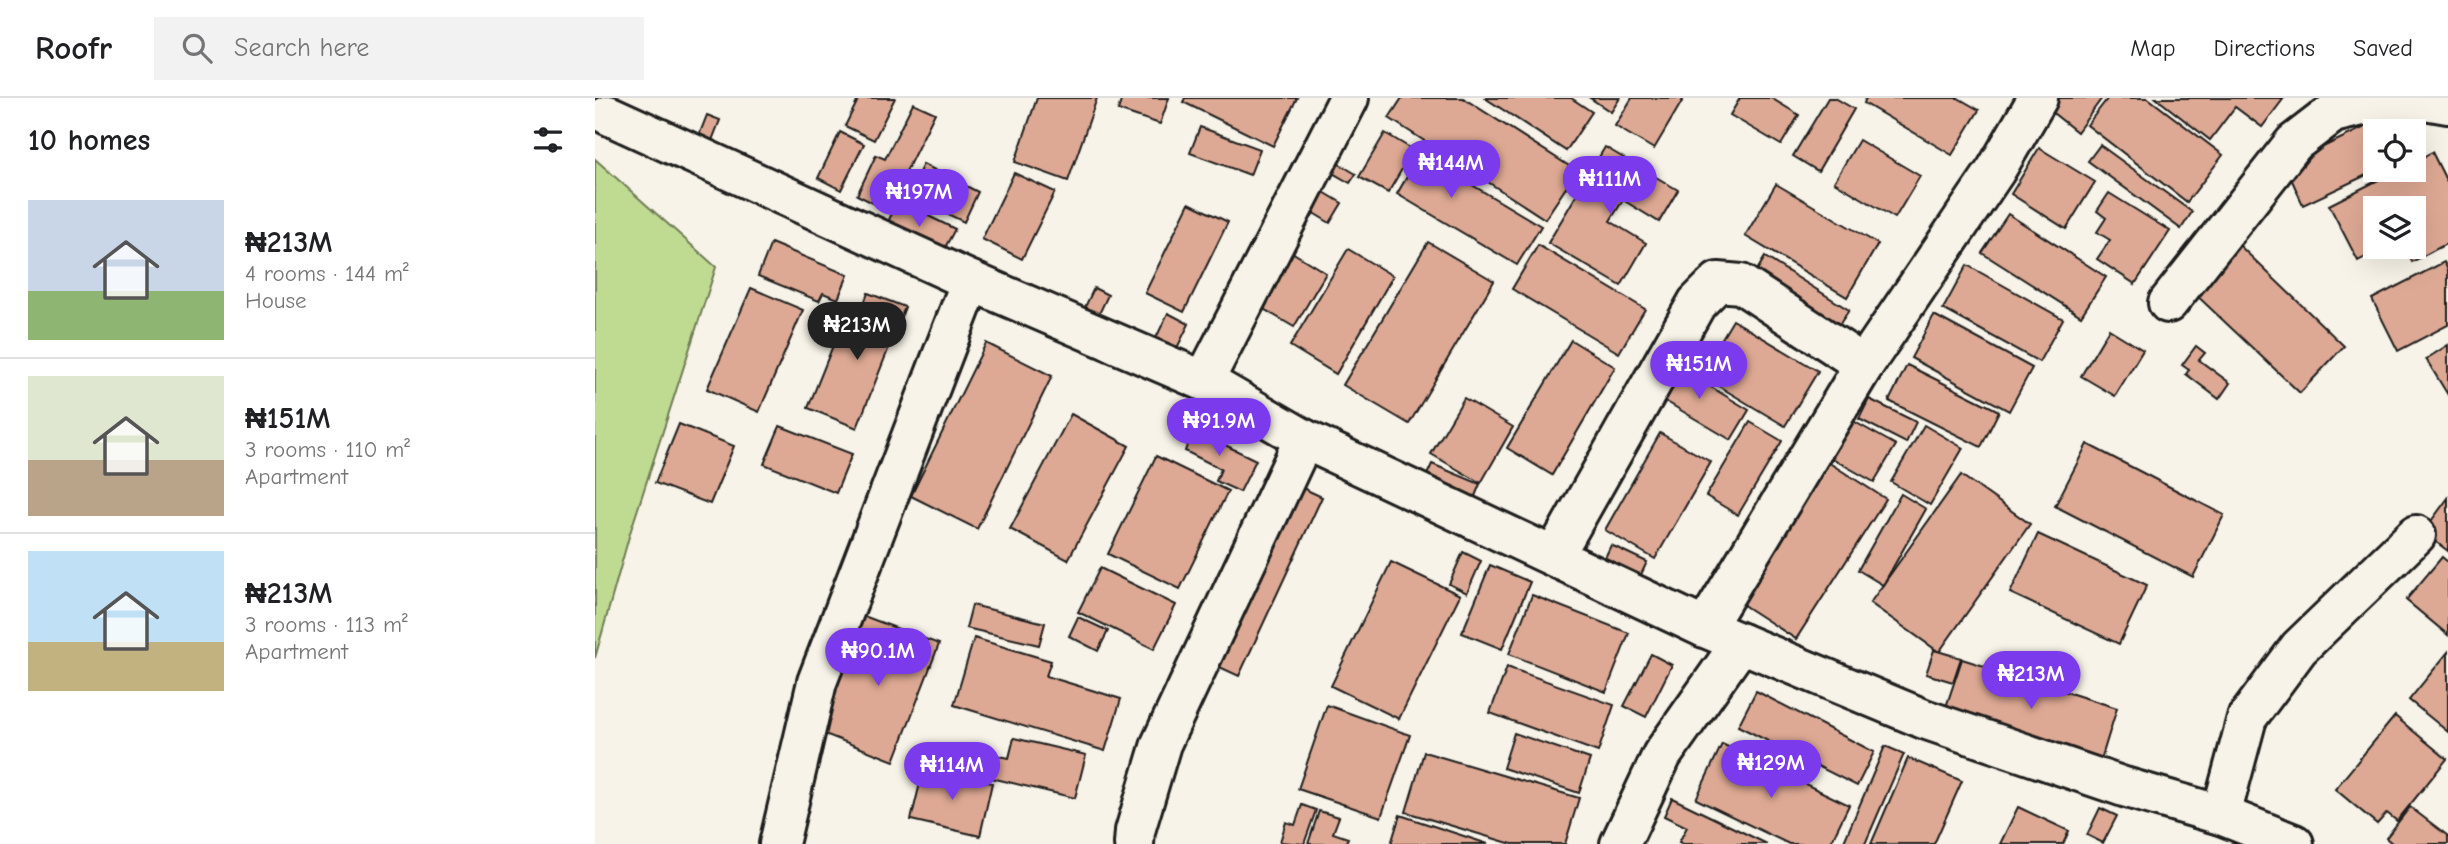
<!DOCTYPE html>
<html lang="en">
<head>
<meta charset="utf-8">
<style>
  :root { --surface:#fff; --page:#f2f2f2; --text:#202124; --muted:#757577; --line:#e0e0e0; --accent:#7c3aed }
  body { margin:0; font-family:"Comic Neue",sans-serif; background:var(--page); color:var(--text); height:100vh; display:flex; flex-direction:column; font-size:26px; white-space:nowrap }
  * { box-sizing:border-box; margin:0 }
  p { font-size:23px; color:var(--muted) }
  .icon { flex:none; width:38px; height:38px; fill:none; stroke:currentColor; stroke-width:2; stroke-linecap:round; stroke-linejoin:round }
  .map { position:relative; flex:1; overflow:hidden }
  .drawer { display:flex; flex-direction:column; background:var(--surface); width:595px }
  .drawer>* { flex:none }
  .fabs { position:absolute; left:1768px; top:21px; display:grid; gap:14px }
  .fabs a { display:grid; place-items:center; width:63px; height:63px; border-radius:0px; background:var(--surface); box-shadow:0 7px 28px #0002; font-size:35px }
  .price { position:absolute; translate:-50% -60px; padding:0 16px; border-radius:24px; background:var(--accent); color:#fff; font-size:23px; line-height:46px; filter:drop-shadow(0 2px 4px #0008) }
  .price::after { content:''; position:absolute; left:50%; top:42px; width:21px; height:16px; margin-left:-10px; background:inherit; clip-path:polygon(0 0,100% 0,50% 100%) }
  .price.current { background:#222; color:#fff }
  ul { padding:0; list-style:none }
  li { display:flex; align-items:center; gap:21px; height:175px; padding:0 28px }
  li+li { border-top:2px solid var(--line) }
  li span { display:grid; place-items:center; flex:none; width:196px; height:140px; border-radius:0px; color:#555 }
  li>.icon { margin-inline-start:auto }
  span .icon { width:84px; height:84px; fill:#fffc; stroke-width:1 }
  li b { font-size:30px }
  h2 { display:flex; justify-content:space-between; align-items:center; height:84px; padding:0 28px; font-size:30px }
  header { display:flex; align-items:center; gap:42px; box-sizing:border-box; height:98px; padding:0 35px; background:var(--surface); border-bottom:2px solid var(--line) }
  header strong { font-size:33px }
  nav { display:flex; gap:38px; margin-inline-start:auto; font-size:24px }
  .search { width:490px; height:63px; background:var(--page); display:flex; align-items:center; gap:18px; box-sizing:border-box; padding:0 24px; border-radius:0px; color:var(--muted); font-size:26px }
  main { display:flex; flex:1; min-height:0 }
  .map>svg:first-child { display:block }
  .green { fill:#bfdb92; stroke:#6e7c57; stroke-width:2 }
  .building { fill:#dea994; stroke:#1c1c1c; stroke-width:2 }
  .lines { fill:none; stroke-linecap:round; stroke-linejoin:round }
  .minor-casing { stroke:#1c1c1c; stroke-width:44 }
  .minor { stroke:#f7f3e8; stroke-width:38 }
</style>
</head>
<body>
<header>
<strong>Roofr</strong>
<div class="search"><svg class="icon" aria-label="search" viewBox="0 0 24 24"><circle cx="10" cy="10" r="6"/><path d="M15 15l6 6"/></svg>Search here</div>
<nav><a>Map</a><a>Directions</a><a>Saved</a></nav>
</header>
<main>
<section class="drawer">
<h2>10 homes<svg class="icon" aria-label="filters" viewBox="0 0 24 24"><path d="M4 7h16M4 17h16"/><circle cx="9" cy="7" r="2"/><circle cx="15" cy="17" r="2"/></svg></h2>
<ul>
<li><span style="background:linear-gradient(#c9d6e8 65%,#8fb573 0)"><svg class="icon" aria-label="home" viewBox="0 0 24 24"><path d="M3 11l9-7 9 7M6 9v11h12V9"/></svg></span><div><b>₦213M</b><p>4 rooms · 144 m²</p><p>House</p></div></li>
<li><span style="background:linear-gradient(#dfe7d0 60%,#b9a48a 0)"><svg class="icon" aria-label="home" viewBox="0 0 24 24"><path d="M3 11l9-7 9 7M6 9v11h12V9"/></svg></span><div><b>₦151M</b><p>3 rooms · 110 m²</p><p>Apartment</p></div></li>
<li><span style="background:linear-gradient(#bfe0f5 65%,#c2b280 0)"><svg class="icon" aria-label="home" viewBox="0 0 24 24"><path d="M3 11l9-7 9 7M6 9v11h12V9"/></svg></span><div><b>₦213M</b><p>3 rooms · 113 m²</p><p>Apartment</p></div></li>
</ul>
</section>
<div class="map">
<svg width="1853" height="746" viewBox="0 0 1853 746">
  <rect width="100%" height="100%" fill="#f7f3e8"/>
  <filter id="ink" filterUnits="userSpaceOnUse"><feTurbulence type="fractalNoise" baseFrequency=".0143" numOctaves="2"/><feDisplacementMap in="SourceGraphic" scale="14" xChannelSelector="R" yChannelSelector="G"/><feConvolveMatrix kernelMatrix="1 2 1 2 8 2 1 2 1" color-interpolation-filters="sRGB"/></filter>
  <g filter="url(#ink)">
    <path class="green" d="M0 61 121 169 35 435 0 560Z"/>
    <g class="building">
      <path d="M264 0H300L279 42 250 28Z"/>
      <path d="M442 0H502L473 83 420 64Z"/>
      <path d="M527 0H574L565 26 523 12Z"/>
      <path d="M590 0H702L678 48 588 4Z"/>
      <path d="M807 0H868L982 73 950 121 794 20Z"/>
      <path d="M890 0H976L997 14 971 53Z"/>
      <path d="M995 0H1025L1016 14Z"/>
      <path d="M1037 0H1089L1059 51 1020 28Z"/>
      <path d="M1145 0H1176L1204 17 1186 47 1135 17Z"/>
      <path d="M1233 0H1240L1259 11 1223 73 1198 58Z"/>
      <path d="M1271 0H1363L1384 12 1357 57 1269 5Z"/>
      <path d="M1461 0H1507L1482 34 1453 11Z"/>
      <path d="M1513 0H1553L1628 57 1592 104 1492 27Z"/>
      <path d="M1561 0H1689L1667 29 1640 9 1615 42Z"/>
      <path d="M318 5 340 15 292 112 262 97 281 57 290 61Z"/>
      <path d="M112 17 125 22 116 45 103 40Z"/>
      <path d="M1791 19 1797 33H1780V72H1782L1708 107 1690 67Z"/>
      <path d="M605 29 665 51 655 77 595 55Z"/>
      <path d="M245 34 269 46 246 92 223 80Z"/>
      <path d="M790 35 946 128 922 167 802 96 821 63 814 59 793 95 764 79Z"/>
      <path d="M1264 42 1325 78 1300 120 1239 84Z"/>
      <path d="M1505 47 1597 114 1586 131 1493 63Z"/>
      <path d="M1010 49 1083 92 1064 124 1028 102 1015 123 1051 145 1026 188 953 145Z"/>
      <path d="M1444 50 1500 84 1471 131 1416 96Z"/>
      <path d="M1837 54 1853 86V145L1817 164 1810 149H1818V110H1780V149H1792L1763 163 1734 107 1803 72H1818V64Z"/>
      <path d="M741 64 761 76 755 85 736 74Z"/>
      <path d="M328 66 383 94 369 124 313 97Z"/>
      <path d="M419 75 460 94 427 161 387 141Z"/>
      <path d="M1181 86 1283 146 1252 199 1150 138Z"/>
      <path d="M727 93 747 105 735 125 715 113Z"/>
      <path d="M1514 95 1575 133 1540 186 1502 161 1515 142 1502 134 1511 120 1502 113Z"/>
      <path d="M303 103 360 131 345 159 289 132Z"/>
      <path d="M594 105 633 124 589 214 550 195Z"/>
      <path d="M1413 116 1511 179 1486 218 1387 155Z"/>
      <path d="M833 144 899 183 814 326 748 287Z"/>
      <path d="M176 145 253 177 243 201 228 195 224 203 163 178Z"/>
      <path d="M1642 145 1749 248 1705 295 1597 193Z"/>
      <path d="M943 147 1050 211 1024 255 917 191Z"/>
      <path d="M692 151 731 175 699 229 660 206Z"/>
      <path d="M753 151 798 178 741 276 695 248Z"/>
      <path d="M1170 159 1254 212 1238 236 1155 184Z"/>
      <path d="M1849 164 1853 172V227L1803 253 1777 201Z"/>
      <path d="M1372 167 1468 221 1444 264 1348 211Z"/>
      <path d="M156 190 208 212 164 314 112 291Z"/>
      <path d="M499 190 513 197 504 216 490 209Z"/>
      <path d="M273 195 310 209 262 330 213 310 245 230 257 236Z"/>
      <path d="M573 215 594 226 582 250 561 240Z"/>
      <path d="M1339 217 1437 270 1414 313 1316 260Z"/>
      <path d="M1138 222 1223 273 1190 328 1105 277Z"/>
      <path d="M1514 231 1548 252 1520 298 1486 278Z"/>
      <path d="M976 242 1020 269 957 377 912 350Z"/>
      <path d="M391 245 457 278 382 431 316 398Z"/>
      <path d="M1853 247V297L1831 261Z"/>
      <path d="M1601 248 1610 255 1604 262 1635 285 1624 301 1591 276 1594 272 1587 267Z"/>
      <path d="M1073 263 1154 312 1136 342 1055 294Z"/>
      <path d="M1312 267 1404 313 1386 349 1294 303Z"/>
      <path d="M869 300 918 329 886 385 836 356Z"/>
      <path d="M1274 301 1321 324 1311 345 1264 321Z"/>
      <path d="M476 316 534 348 473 462 415 431Z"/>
      <path d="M1258 323 1301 347 1279 384 1236 360Z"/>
      <path d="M1155 324 1187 343 1143 417 1111 398Z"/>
      <path d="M84 326 139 348 115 406 60 385Z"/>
      <path d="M589 327 661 362 645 394 621 383 626 371 590 353 593 345 582 339Z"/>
      <path d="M1329 327 1368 350 1335 407 1296 384Z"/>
      <path d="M185 328 257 356 241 395 169 366Z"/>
      <path d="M1065 335 1116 364 1060 461 1010 432Z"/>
      <path d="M1492 346 1629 417 1598 479 1460 408Z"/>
      <path d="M561 358 633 393 585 491 513 456Z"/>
      <path d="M1228 361 1291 401 1201 541 1139 501Z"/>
      <path d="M837 366 885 386 874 413 825 392Z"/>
      <path d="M1366 377 1435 426 1344 554 1275 505Z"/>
      <path d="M701 387 727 399 644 578 618 566Z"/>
      <path d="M1306 396 1331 411 1288 487 1263 472Z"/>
      <path d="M1853 400V453L1828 434Z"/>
      <path d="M1443 436 1552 487 1524 546 1415 495Z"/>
      <path d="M1016 447 1052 464 1042 485 1006 468Z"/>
      <path d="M868 454 886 463 872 495 854 486Z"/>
      <path d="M1847 459 1853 464V537L1811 502Z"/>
      <path d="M796 464 865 497 804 621 736 588Z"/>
      <path d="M895 467 935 484 907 551 867 535Z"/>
      <path d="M505 470 581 507 559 551 483 514Z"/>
      <path d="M937 497 1034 535 1011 594 914 556Z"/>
      <path d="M377 507 450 525 444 547 371 530Z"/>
      <path d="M266 517 344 546 299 663 222 633Z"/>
      <path d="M483 519 513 533 503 553 474 538Z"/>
      <path d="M379 540 456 563 451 578 526 601 510 653 359 607Z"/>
      <path d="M1339 552 1366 560 1358 584 1331 576Z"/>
      <path d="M1853 554V634L1814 602Z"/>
      <path d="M1056 556 1077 567 1051 619 1029 608Z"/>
      <path d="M1367 561 1522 610 1505 665 1349 615Z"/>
      <path d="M912 569 1019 607 1003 654 895 615Z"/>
      <path d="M1161 593 1279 654 1262 688 1143 628Z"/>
      <path d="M732 607 815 637 786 719 703 691Z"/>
      <path d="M1800 618 1852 661 1802 723 1792 715 1782 726 1740 691Z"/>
      <path d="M919 635 995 661 984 695 908 670Z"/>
      <path d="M419 640 491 657 480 700 388 678 393 656 414 660Z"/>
      <path d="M1127 646 1254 707 1235 746H1194L1101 701Z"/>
      <path d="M1290 648 1309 656 1270 746H1248Z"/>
      <path d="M829 654 984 700 970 746H917L811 714Z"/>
      <path d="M1313 660 1367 683 1339 746H1276Z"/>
      <path d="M329 669 397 685 385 738 316 722Z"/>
      <path d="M1077 700 1172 746H1088L1084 744 1092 729 1069 718Z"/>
      <path d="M707 707 721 712 709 746 685 744 691 724 700 727Z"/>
      <path d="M1423 709 1474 733 1468 746H1405Z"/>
      <path d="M1815 709 1853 738V746H1798L1791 740Z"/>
      <path d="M1505 710 1522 718 1508 745 1492 737Z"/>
      <path d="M724 713 744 719 738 735 753 740 750 746H713Z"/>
      <path d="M805 717 893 746H796Z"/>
    </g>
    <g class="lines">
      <defs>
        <g id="minor">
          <path d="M13 17 376 183 609 283 709 341 1110 530 1329 621 1529 689 1626 717 1699 746"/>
          <path d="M1573 205 1699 45 1738 15 1784 4 1830 2 1853 6"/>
          <path d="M609 283 754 0"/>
          <path d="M959 458 1102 205 1123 184 1146 186 1269 267"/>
          <path d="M1110 530 1269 267 1401 72 1443 0"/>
          <path d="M1626 717 1652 620 1704 550 1821 437"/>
          <path d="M184 746 222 584 376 183"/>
          <path d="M539 746 540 733 566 646 709 341"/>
          <path d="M1025 746 1067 657 1146 545"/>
        </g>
      </defs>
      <use href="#minor" class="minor-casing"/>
      <use href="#minor" class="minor"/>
    </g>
  </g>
</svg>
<div class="fabs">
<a><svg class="icon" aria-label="locate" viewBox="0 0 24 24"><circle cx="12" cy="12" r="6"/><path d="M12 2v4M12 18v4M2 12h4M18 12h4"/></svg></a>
<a><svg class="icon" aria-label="layers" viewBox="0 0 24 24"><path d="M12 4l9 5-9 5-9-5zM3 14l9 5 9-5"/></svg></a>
</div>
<b class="price" style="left:856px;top:102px">₦144M</b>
<b class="price" style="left:1015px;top:118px">₦111M</b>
<b class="price" style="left:324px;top:131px">₦197M</b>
<b class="price current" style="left:262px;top:264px">₦213M</b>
<b class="price" style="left:1104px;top:303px">₦151M</b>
<b class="price" style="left:624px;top:360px">₦91.9M</b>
<b class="price" style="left:283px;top:590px">₦90.1M</b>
<b class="price" style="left:1436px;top:613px">₦213M</b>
<b class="price" style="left:1176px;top:702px">₦129M</b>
<b class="price" style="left:357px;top:704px">₦114M</b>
</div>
</main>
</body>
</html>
